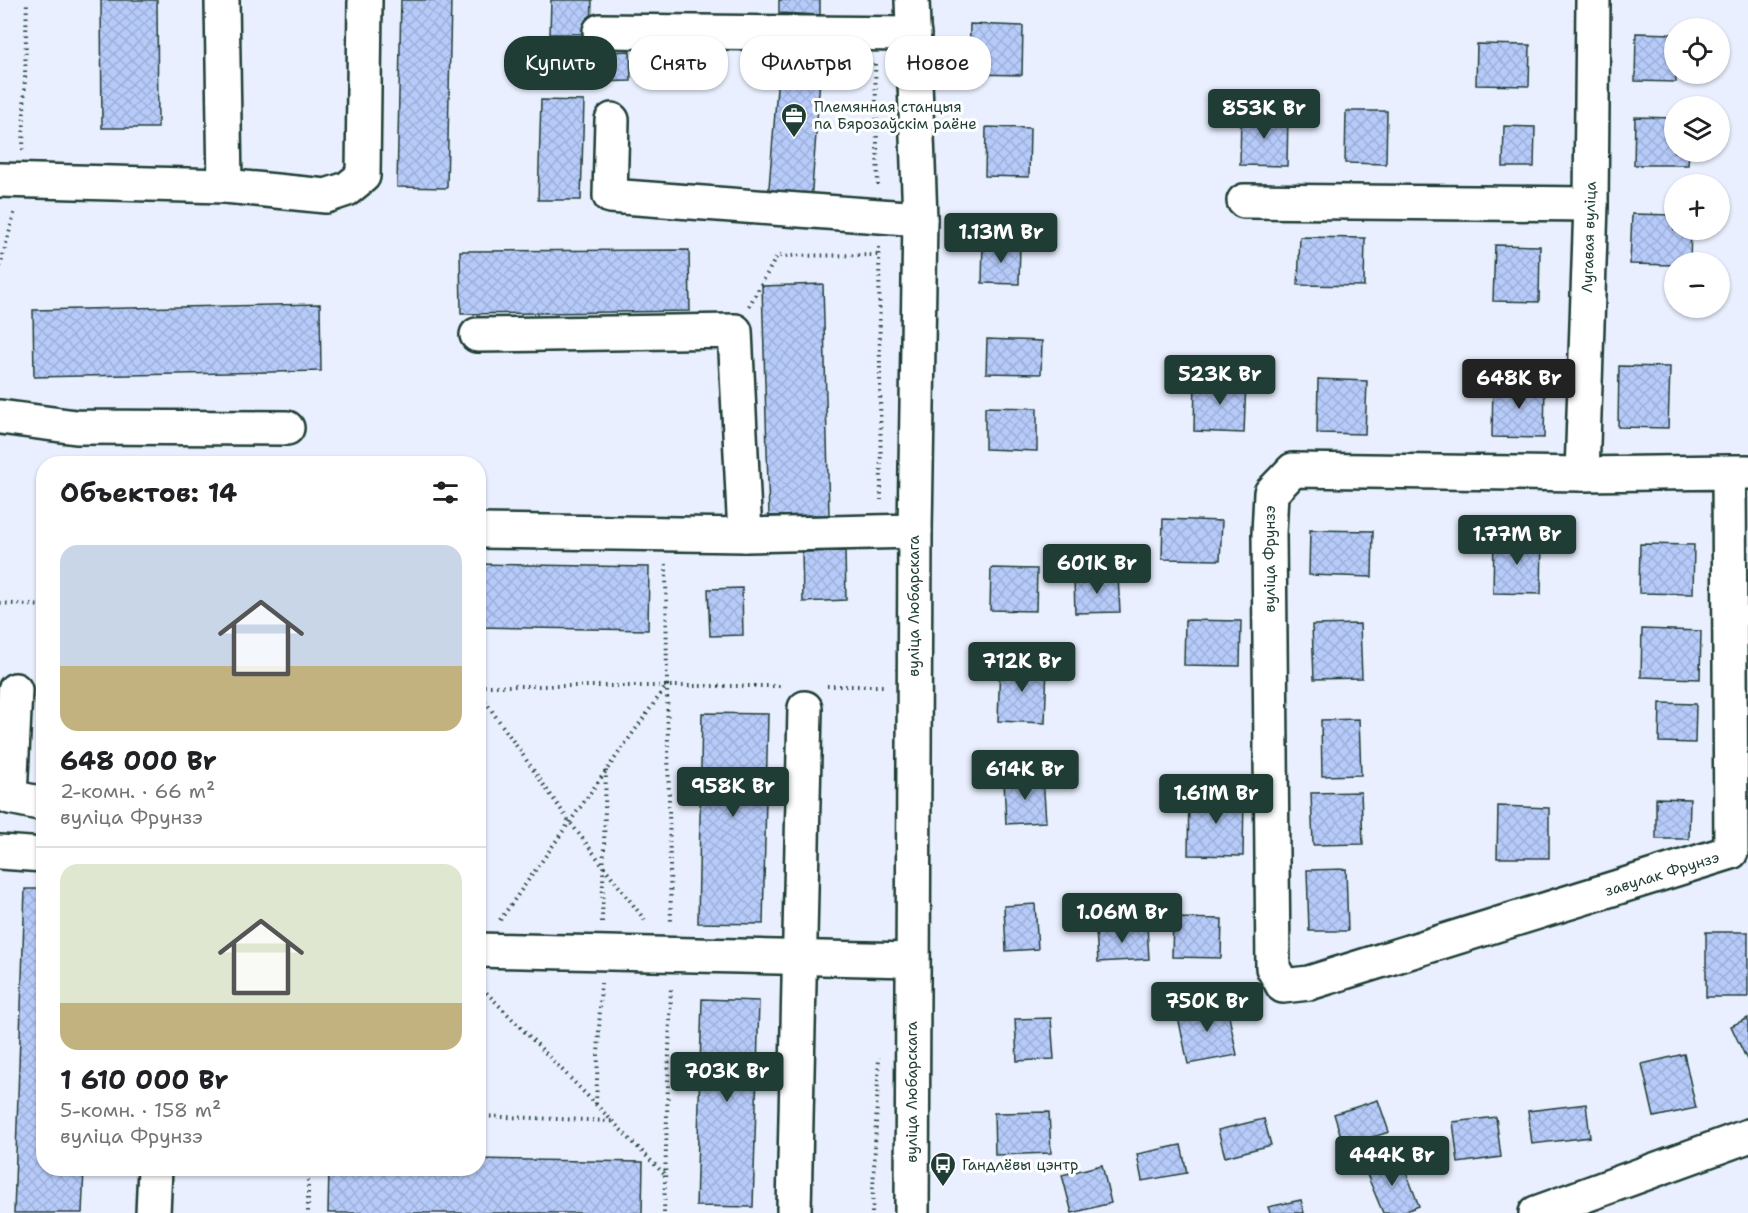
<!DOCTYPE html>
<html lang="ru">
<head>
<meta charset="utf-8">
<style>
  :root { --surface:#fff; --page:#f6f6f6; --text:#202124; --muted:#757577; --line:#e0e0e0; --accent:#1f3d34 }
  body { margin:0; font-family:"Shantell Sans",sans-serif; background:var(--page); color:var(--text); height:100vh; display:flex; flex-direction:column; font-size:22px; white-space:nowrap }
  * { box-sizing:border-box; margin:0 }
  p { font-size:20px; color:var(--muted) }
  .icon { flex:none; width:33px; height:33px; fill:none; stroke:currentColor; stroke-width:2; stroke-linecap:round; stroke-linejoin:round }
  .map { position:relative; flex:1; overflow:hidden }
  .details { position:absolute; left:36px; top:456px; width:450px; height:720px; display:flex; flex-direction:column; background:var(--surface); border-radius:24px; box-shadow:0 2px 4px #0004 }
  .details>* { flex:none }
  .top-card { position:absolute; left:504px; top:36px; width:570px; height:54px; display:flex; gap:12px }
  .buttons { position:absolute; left:1664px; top:18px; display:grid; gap:12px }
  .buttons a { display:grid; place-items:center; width:66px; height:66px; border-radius:50%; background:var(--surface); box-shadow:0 2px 4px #0004; font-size:30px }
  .price { position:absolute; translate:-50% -51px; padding:0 14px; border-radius:6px; background:var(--accent); color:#fff; font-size:20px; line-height:39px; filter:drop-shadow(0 2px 3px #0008) }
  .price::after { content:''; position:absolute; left:50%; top:36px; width:18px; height:14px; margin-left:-9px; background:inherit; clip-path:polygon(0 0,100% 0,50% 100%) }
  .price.current { background:#222; color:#fff }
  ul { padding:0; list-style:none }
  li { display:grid; align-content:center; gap:12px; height:318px; padding:0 24px }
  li+li { border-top:2px solid var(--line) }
  li span { display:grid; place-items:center; height:186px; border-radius:18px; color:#555 }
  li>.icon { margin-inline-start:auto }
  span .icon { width:108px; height:108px; fill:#fffc; stroke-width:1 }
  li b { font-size:26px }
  h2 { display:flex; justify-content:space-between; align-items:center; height:72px; padding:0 24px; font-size:26px }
  .chip { padding:0 21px; border-radius:24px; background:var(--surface); box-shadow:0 2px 4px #0004; font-size:21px; line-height:54px }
  .chip.current { background:var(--accent); color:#fff }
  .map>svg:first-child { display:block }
  .building { fill:url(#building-cross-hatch); stroke:#1f3d34; stroke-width:1.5 }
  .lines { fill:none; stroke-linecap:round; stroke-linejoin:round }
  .minor-casing { stroke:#1f3d34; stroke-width:38 }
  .path { stroke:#1f3d34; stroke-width:4; stroke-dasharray:1.5 4.5; stroke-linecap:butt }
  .minor { stroke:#fff; stroke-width:33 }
  .labels { text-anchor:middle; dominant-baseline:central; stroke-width:6; stroke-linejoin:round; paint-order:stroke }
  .poi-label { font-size:15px; fill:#1f3d34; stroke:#fff; text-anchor:start }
  .street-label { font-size:15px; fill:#1f3d34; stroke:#fff }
</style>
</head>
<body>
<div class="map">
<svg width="1748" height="1213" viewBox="0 0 1748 1213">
  <defs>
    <pattern id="building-cross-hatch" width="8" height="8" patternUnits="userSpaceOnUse" patternTransform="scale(1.5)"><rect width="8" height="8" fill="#b7cbfa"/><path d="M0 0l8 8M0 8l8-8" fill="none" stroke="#9dafd7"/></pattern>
  </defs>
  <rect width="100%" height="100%" fill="#e9effe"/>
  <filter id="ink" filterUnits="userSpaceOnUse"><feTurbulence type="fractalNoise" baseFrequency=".0167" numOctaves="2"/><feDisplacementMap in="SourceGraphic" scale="12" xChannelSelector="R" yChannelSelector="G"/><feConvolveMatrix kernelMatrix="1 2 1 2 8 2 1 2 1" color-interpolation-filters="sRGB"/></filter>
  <g filter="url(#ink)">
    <g class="building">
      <path d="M101 0H157L158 128H102Z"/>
      <path d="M401 0H451L447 188 397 187Z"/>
      <path d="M551 0H592L591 34H550Z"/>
      <path d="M779 0H820V15L779 13Z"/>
      <path d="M970 24 1023 26 1022 75 969 74Z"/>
      <path d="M1636 33 1674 34 1676 82 1635 81Z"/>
      <path d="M1477 44 1530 45 1529 86 1476 85Z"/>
      <path d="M715 46 716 73 664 75 663 49Z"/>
      <path d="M630 51 631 81 563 83 562 54Z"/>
      <path d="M778 75 820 78 811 203 768 200Z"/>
      <path d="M541 100 584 101 581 200H538Z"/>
      <path d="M1346 111H1387L1386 164 1345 163Z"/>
      <path d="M1241 113 1288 114 1287 166 1240 165Z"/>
      <path d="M1635 117 1674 118V152H1689L1688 165H1634Z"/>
      <path d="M1504 126 1535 127 1534 167H1503Z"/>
      <path d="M986 127 1030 128 1029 177 985 176Z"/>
      <path d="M1632 214 1674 215V230H1691L1690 262H1674V265L1630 264Z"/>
      <path d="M1300 237 1365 238 1364 286 1298 285Z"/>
      <path d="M983 243 1020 244 1019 284 982 283Z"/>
      <path d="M1495 245 1540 246 1539 302 1493 301Z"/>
      <path d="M689 250 690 311 461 314 460 251Z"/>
      <path d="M823 284 829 515 769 516 762 286Z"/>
      <path d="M320 304 321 371 34 377 33 310Z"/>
      <path d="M987 339 1042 341 1041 374 986 373Z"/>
      <path d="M1619 366 1670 367 1668 428 1618 427Z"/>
      <path d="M1195 379 1246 380 1244 433 1194 431Z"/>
      <path d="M1318 379 1367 381 1365 434 1317 433Z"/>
      <path d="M1493 382 1545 383 1544 438 1492 437Z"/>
      <path d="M985 407 1037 408V451L985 449Z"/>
      <path d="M1163 519 1222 521 1220 560 1162 559Z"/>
      <path d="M1310 530 1373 531 1372 577 1309 575Z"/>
      <path d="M1494 537 1542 539 1541 594 1493 593Z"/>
      <path d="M1640 544 1694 545 1693 594 1639 593Z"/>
      <path d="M845 551 846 600 803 602 802 552Z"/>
      <path d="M478 564 649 567 648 630 478 627Z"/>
      <path d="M991 568 1037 569 1036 611 990 610Z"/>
      <path d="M1118 577 1120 612 1075 613 1074 578Z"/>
      <path d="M742 588 743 635 710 636 708 589Z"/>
      <path d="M1185 620 1241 621 1240 666 1184 665Z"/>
      <path d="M1360 624 1362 678 1314 679 1312 625Z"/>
      <path d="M1642 629 1701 631 1700 679 1641 677Z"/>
      <path d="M1000 662 1047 664 1045 723 998 721Z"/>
      <path d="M1660 703 1696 704 1695 743 1659 742Z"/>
      <path d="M702 713 768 714 763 924 698 923Z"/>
      <path d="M1359 719 1361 775 1322 776 1321 720Z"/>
      <path d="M1043 778 1046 822 1006 824 1004 781Z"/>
      <path d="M1361 792 1363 844 1313 845 1311 793Z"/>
      <path d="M1189 794 1244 795 1243 856 1188 855Z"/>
      <path d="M1656 798 1690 799 1689 839H1656Z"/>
      <path d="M1498 806 1549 808V858H1497Z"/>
      <path d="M1346 869 1348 931H1309L1307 870Z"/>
      <path d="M25 889H44V1168H84L82 1213H14Z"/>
      <path d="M1035 904 1038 949 1006 951 1004 906Z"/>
      <path d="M1173 918 1222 919 1221 958 1172 957Z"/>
      <path d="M1147 926 1149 959 1098 962 1096 929Z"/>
      <rect x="1706" y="932" width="42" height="65"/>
      <path d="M702 999 759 1001 753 1207 696 1206Z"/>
      <path d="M1226 1002 1237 1055 1188 1064 1177 1012Z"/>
      <path d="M1051 1018 1054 1059 1017 1061 1015 1019Z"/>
      <path d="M1748 1018V1062L1731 1026Z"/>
      <path d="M1684 1054 1696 1108 1654 1117 1642 1064Z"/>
      <path d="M1378 1100 1389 1132 1344 1146 1334 1114Z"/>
      <path d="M1586 1104 1590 1137 1532 1144 1528 1111Z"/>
      <path d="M1049 1112 1051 1153 995 1155 994 1113Z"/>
      <path d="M1496 1117 1501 1157 1458 1163 1453 1122Z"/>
      <path d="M1264 1119 1271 1145 1225 1157 1218 1130Z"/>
      <path d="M1181 1145 1187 1173 1142 1181 1137 1154Z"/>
      <path d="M1400 1156 1419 1206 1401 1213H1383L1365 1170Z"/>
      <path d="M478 1159 643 1162 642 1213H328L329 1168H478Z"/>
      <path d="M1102 1165 1111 1203 1072 1213 1062 1175Z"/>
      <path d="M1301 1200 1304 1213H1270L1268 1207Z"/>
    </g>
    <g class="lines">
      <defs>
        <g id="minor">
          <path d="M222 0 225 186"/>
          <path d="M600 31 914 34"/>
          <path d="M612 120 610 196 920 219"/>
          <path d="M0 180 225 186 326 196 347 189 363 176 365 0"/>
          <path d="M1244 201 1591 204"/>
          <path d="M477 335 735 331 745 535 915 531"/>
          <path d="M0 417 76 427 287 428"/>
          <path d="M1729 472 1731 852 1309 983 1283 986 1273 968 1269 534 1271 493 1293 470 1582 474 1729 472H1748"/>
          <path d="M1582 474 1591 204 1593 0"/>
          <path d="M478 531 745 535"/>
          <path d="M0 791 10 797 15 690"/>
          <path d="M10 797 44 804"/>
          <path d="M0 852 44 855"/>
          <path d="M478 950 912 960"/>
          <path d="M794 1210 805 708"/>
          <path d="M153 1213 155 1168"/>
          <path d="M912 1213 915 531 920 219 912 0"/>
          <path d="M1536 1213 1748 1136"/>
        </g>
      </defs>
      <use href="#minor" class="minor-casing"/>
      <g class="path">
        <path d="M875 64 878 185"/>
        <path d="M23 150 27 0"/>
        <path d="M879 247 881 500"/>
        <path d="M0 267 15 210"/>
        <path d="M749 306 777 256 879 255"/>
        <path d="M0 603 44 606"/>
        <path d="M667 685 671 924"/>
        <path d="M478 686H784"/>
        <path d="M827 686H883"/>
        <path d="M478 691 569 821 647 923"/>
        <path d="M500 920 667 685 666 564"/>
        <path d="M602 922 606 770"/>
        <path d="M478 984 665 1175"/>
        <path d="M596 1104 601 983"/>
        <path d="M478 1116 613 1121"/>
        <path d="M308 1168V1213"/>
        <path d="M664 1213 671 986"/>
        <path d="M872 1213 879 1057"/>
      </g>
      <use href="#minor" class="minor"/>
    </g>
  </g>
  <defs>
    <symbol id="office-pin" viewBox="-11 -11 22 30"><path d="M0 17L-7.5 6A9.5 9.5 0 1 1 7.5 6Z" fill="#1f3d34" stroke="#fff"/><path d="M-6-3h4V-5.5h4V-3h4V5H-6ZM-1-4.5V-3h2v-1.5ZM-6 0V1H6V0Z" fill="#fff"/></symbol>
    <symbol id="bus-pin" viewBox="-11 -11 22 30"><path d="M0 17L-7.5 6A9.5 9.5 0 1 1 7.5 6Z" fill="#1f3d34" stroke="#fff"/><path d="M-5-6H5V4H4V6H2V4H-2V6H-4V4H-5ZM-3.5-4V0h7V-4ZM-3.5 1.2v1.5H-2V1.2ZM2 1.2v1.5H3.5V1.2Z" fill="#fff"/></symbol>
  </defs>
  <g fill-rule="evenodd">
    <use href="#office-pin" x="779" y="101" width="30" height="40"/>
    <use href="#bus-pin" x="928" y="1150" width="30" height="40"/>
  </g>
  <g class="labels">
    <g class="poi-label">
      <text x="814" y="107">Племянная станцыя<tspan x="814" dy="17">па Бярозаўскім раёне</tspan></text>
      <text x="962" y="1165">Гандлёвы цэнтр</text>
    </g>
    <g class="street-label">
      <text transform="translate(1589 237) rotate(-88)">Лугавая вуліца</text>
      <text transform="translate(1270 559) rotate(-90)">вуліца Фрунзэ</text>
      <text transform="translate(914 606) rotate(-90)">вуліца Любарскага</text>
      <text transform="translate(1662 874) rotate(-17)">завулак Фрунзэ</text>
      <text transform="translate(912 1092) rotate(-90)">вуліца Любарскага</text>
    </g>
  </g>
</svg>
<div class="buttons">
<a><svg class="icon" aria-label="locate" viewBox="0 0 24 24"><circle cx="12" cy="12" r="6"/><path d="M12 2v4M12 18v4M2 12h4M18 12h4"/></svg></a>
<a><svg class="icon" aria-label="layers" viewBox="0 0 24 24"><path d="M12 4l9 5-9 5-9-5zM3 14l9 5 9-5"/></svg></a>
<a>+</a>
<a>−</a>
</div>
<b class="price" style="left:1264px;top:140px">853K Br</b>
<b class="price" style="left:1001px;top:264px">1.13M Br</b>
<b class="price" style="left:1220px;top:406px">523K Br</b>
<b class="price current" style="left:1519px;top:410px">648K Br</b>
<b class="price" style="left:1517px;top:566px">1.77M Br</b>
<b class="price" style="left:1097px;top:595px">601K Br</b>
<b class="price" style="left:1022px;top:693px">712K Br</b>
<b class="price" style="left:1025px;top:801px">614K Br</b>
<b class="price" style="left:733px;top:818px">958K Br</b>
<b class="price" style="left:1216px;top:825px">1.61M Br</b>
<b class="price" style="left:1122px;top:944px">1.06M Br</b>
<b class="price" style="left:1207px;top:1033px">750K Br</b>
<b class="price" style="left:727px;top:1103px">703K Br</b>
<b class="price" style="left:1392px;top:1187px">444K Br</b>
<div class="top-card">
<a class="chip current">Купить</a>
<a class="chip">Снять</a>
<a class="chip">Фильтры</a>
<a class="chip">Новое</a>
</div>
<section class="details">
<h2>Объектов: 14<svg class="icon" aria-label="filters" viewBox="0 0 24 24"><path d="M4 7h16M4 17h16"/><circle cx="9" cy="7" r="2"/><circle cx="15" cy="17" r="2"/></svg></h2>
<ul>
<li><span style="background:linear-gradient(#c9d6e8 65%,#c2b280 0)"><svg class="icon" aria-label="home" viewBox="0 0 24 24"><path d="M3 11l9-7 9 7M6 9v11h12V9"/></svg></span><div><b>648 000 Br</b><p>2-комн. · 66 m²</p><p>вуліца Фрунзэ</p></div></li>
<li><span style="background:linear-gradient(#dfe7d0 75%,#c2b280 0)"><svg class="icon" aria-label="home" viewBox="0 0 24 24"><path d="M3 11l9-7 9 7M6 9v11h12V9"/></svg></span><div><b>1 610 000 Br</b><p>5-комн. · 158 m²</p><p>вуліца Фрунзэ</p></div></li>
</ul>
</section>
</div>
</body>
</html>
